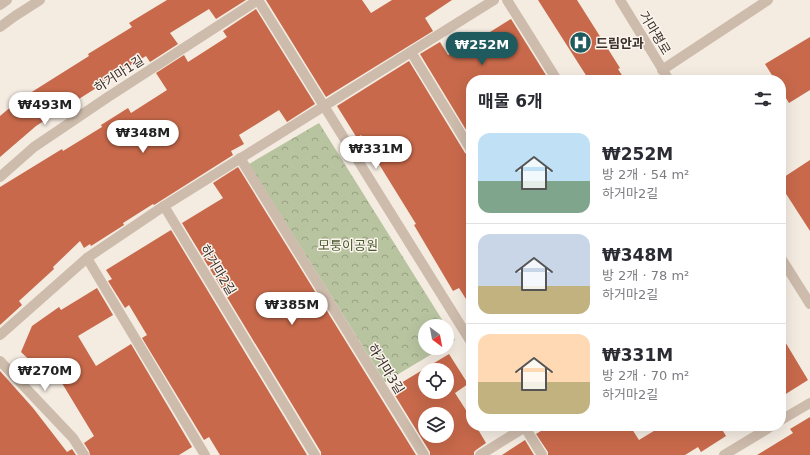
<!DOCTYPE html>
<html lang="ko">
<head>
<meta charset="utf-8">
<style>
  :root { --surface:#fff; --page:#f2f2f3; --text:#2b2b33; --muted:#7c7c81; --line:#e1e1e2; --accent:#1f5a5e }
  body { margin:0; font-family:"DejaVu Sans","Noto Sans KR",sans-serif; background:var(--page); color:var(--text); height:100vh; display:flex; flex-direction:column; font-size:15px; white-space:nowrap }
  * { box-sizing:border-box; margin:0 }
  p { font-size:13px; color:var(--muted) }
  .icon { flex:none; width:22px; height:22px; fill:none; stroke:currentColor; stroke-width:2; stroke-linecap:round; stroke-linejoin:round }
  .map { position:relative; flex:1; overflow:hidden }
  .details { position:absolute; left:466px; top:75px; width:320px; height:356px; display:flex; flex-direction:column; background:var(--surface); border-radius:16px; box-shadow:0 4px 16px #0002 }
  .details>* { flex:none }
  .needle { width:26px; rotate:148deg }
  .fabs { position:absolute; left:418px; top:319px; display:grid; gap:8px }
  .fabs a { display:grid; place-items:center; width:36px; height:36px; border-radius:50%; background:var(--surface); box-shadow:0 4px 16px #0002; font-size:20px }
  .price { position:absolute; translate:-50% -34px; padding:0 9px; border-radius:14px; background:#fff; color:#222; font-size:13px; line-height:26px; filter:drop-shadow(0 1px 2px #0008) }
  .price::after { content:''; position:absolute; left:50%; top:24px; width:12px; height:9px; margin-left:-6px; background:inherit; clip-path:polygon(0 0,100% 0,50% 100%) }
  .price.current { background:var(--accent); color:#fff }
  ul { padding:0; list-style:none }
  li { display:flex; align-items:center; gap:12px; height:100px; padding:0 12px }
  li+li { border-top:1px solid var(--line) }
  li span { display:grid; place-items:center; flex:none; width:112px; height:80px; border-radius:12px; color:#555 }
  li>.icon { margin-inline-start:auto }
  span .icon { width:48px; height:48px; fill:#fffc; stroke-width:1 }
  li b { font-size:17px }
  h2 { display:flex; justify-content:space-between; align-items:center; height:48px; padding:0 12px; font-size:17px }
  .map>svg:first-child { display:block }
  .park { fill:url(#park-crowns) }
  .building { fill:#c8694b; fill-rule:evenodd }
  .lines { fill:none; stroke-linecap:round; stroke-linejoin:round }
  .minor { stroke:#cdbbac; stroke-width:10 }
  .labels { text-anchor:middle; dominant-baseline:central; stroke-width:3; stroke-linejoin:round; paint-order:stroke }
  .street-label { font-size:13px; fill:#3b302b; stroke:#fbf5ee }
  .poi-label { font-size:13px; font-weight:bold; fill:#3b302b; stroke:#fbf5ee; text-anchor:start }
  .park-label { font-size:13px; fill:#4a5a2e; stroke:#fbf5ee }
</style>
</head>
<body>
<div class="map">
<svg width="810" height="455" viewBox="0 0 810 455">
  <defs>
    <pattern id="park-crowns" width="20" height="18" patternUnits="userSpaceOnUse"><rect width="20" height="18" fill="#b8c4a0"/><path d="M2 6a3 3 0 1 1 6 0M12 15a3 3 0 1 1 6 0" fill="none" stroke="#97a083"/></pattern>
  </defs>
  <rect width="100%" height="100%" fill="#f4ebe1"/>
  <g class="park">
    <path d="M319 123 446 326H425V348H442L385 382 249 164Z"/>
    <path d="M447 328 455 340 447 345Z"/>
  </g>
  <g class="building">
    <path d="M167 0H246L216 19 209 9 170 33 178 44 150 62 146 56 100 84 101 85 36 126 0 157V116L19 100 89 56 88 54 132 27 129 23Z"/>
    <path d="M266 0H362L371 13 392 0H452L425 18 433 31 326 97Z"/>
    <path d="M538 0H577L620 68 618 69 625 80H589Z"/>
    <path d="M256 9 315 104 287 122 279 110 239 135 244 144 231 151 233 155 154 205 153 204 123 223 124 225 91 246 90 244 84 248 80 241 53 267 54 269 19 301 22 305 0 325V187L62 149 63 151 102 127 101 125 128 108 131 113 167 90 156 73 184 55 188 62 227 37 223 31Z"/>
    <path d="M511 19 549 80H471V138L420 54 440 42 448 55 473 40 474 42Z"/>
    <path d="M810 37V90L789 103 781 90V80H775L765 64Z"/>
    <path d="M409 61 465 153 468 155 471 156V307L459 288 453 291 414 225 416 224 361 135 357 138 337 106Z"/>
    <path d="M810 160V231L781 186V179Z"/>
    <path d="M238 167 416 455H321V452L182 223 223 198 213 183Z"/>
    <path d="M171 230 307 455H220L209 437 204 440 142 338 147 335 129 305 125 308 108 281 112 279 106 270Z"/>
    <path d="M97 288 113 315 78 336 96 366 131 344 192 447 179 455H90L89 451 84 443 94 436 48 360 41 371 21 352 32 326 59 307 61 310Z"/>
    <path d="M781 335 808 380 781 397Z"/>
    <path d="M449 354 468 384 455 393 471 418V426H476L486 443 476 450 474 452V455H430V452L391 389ZM425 370H447V392H425ZM425 414H447V436H425Z"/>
    <path d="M0 371 33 408 67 452 72 449 76 455H0Z"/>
    <path d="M810 417V455H757L793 433 790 429Z"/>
    <path d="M549 426H630L639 440 662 426H720L726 436 701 452 698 447 685 455H548V452L536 434Z"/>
    <path d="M525 440 534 455H502Z"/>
  </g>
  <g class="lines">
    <g class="minor">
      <path d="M258 0 471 342"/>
      <path d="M507 0 557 80"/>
      <path d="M620 0 669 80"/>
      <path d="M0 5 7 0"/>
      <path d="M0 27 15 16 40 0"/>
      <path d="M411 52 471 150"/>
      <path d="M662 70 768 0"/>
      <path d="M240 158 424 455"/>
      <path d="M0 177 34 147 108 97 258 0"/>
      <path d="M164 206 315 455"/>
      <path d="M87 258 205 455"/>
      <path d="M781 258 810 304"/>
      <path d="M0 335 87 258 164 206 494 0"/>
      <path d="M0 361 73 438 84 455"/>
      <path d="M781 420 810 403"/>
      <path d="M524 426 542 455"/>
      <path d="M480 455 527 426"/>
      <path d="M724 455 772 426"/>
    </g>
  </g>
  <defs>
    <symbol id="hospital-disc" viewBox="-11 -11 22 22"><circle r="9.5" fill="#1f5a5e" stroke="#fbf5ee"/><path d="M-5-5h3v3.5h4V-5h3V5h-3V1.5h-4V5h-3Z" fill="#fff"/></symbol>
  </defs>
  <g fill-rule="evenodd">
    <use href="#hospital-disc" x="568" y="30" width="25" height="25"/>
  </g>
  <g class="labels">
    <g class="street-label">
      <text transform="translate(655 33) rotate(59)">거마평로</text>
      <text transform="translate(119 74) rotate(-33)">하거마1길</text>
      <text transform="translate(218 270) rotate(59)">하거마2길</text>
      <text transform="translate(386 369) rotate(58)">하거마3길</text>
    </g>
    <g class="poi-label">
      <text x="596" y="43">드림안과</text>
    </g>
    <g class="park-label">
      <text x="348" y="245">모퉁이공원</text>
    </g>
  </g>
</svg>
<div class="fabs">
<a><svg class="needle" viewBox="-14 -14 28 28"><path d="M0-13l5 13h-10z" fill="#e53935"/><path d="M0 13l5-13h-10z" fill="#7c7c81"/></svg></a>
<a><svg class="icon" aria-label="locate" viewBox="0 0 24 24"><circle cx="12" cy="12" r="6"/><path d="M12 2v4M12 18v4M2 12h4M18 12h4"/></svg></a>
<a><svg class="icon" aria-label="layers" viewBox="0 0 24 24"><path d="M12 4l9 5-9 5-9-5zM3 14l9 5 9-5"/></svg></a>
</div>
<b class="price current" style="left:482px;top:66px">₩252M</b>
<b class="price" style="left:45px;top:126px">₩493M</b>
<b class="price" style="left:143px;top:154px">₩348M</b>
<b class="price" style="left:376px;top:170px">₩331M</b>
<b class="price" style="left:292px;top:326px">₩385M</b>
<b class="price" style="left:45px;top:392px">₩270M</b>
<section class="details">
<h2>매물 6개<svg class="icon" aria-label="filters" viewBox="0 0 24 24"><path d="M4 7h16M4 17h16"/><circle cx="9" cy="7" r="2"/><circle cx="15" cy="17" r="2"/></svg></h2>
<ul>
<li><span style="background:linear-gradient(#bfe0f5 60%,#7fa58c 0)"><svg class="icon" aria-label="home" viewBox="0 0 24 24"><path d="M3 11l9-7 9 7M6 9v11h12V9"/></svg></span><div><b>₩252M</b><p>방 2개 · 54 m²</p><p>하거마2길</p></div></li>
<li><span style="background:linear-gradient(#c9d6e8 65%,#c2b280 0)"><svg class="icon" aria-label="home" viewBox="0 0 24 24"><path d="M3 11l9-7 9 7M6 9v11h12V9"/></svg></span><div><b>₩348M</b><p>방 2개 · 78 m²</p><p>하거마2길</p></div></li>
<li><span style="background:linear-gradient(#ffd9b3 60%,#c2b280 0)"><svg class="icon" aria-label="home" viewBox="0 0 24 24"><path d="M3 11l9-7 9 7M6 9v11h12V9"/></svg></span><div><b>₩331M</b><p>방 2개 · 70 m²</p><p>하거마2길</p></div></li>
</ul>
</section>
</div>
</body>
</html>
